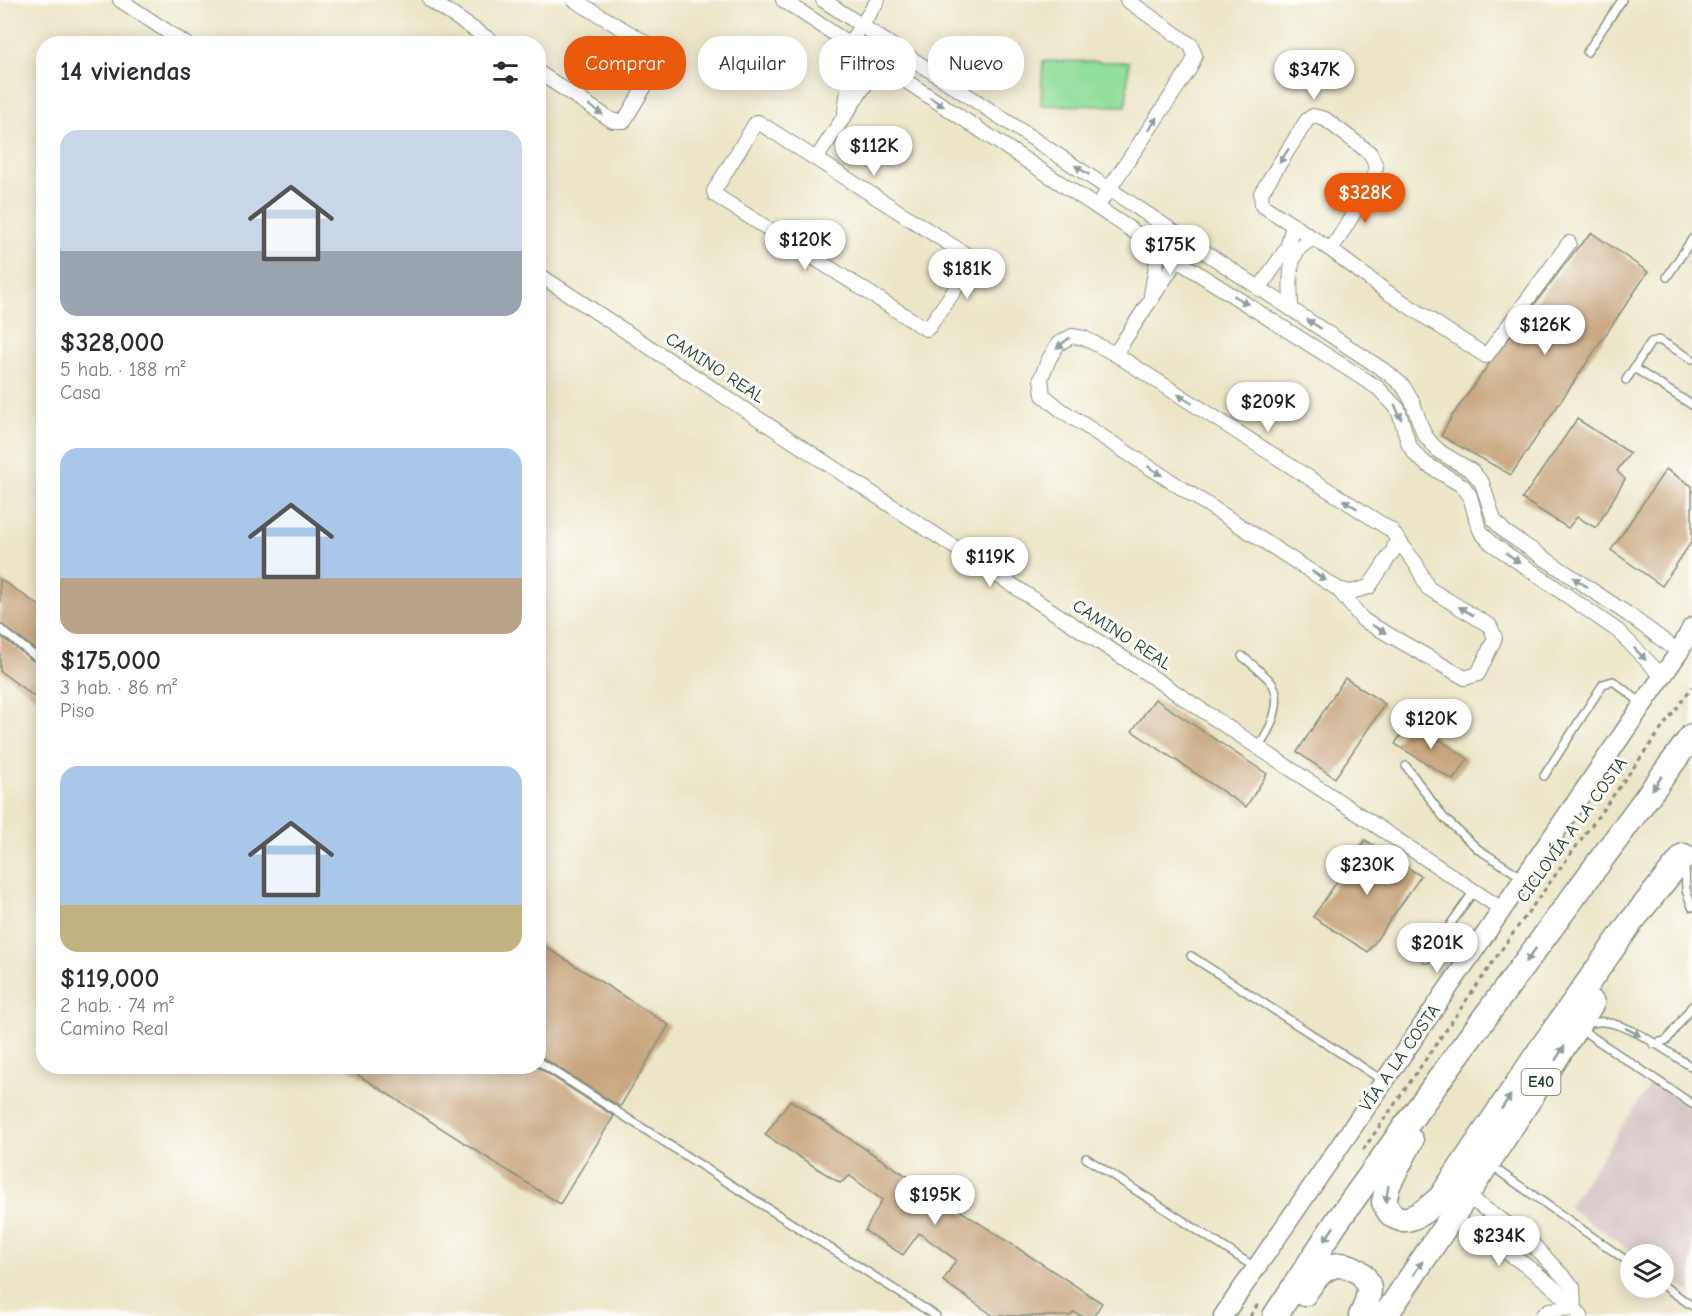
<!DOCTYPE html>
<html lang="es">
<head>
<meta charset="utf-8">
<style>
  :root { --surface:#fff; --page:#f2f2f3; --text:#2b2b33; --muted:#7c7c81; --accent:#ea580c }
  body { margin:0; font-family:"Comic Neue",sans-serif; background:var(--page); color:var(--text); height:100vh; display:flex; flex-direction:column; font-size:22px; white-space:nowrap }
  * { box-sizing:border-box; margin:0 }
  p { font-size:20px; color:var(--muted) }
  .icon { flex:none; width:33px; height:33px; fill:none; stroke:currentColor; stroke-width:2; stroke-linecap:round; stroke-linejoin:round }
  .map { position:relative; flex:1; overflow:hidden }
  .details { position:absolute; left:36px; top:36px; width:510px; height:1038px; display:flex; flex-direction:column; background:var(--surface); border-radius:24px; box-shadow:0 3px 15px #0003 }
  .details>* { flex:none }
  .top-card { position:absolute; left:564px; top:36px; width:570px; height:54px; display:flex; gap:12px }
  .buttons { position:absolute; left:1620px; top:1244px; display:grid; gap:12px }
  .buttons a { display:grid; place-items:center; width:54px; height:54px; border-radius:50%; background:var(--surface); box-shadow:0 3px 15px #0003; font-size:30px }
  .price { position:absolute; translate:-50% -51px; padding:0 14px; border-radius:21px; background:#fff; color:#222; font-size:20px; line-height:39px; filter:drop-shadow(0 2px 3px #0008) }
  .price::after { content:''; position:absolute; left:50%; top:36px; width:18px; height:14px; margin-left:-9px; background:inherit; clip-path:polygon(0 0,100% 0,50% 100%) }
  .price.on { background:var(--accent); color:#fff }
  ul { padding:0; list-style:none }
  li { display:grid; align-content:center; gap:12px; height:318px; padding:0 24px }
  li span { display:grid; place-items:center; height:186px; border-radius:18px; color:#555 }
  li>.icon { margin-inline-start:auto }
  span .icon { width:108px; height:108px; fill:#fffc; stroke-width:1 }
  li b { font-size:26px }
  h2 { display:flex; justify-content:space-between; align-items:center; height:72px; padding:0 24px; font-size:26px }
  .tag { padding:0 21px; border-radius:24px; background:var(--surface); box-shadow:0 3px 15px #0003; font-size:21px; line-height:54px }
  .tag.on { background:var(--accent); color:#fff }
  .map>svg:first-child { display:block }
  .industrial { fill:#d1bfbf }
  .green { fill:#92de9b; stroke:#588e68; stroke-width:1.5 }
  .building { fill:#c7a57e }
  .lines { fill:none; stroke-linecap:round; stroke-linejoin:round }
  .service-casing { stroke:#86917e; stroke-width:10 }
  .minor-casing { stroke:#86917e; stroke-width:16 }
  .tertiary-casing { stroke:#86917e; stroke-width:21 }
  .trunk-casing { stroke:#86917e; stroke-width:27 }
  .path { stroke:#86917e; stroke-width:3; stroke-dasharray:4.5 4.5; stroke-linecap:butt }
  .service { stroke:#fff; stroke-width:7 }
  .minor { stroke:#fff; stroke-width:14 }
  .tertiary { stroke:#fff; stroke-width:18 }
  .trunk { stroke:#fff; stroke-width:24 }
  .oneway { fill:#8f9e9a }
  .labels { text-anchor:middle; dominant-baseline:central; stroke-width:6; stroke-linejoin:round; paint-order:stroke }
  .shield { fill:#fdfcf7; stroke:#62766e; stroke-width:1.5 }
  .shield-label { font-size:16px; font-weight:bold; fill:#1f3d34 }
  .street-label { font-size:18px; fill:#1f3d34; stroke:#fdfcf7 }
</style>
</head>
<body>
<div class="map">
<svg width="1692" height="1316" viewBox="0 0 1692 1316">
  <rect width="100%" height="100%" fill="#fdfcf7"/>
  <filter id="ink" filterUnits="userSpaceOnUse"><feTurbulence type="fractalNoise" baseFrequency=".0167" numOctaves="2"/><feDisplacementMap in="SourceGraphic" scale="12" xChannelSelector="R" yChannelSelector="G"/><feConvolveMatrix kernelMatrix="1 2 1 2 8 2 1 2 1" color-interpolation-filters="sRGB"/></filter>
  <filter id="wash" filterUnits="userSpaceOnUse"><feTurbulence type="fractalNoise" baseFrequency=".008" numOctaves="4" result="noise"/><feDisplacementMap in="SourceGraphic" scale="24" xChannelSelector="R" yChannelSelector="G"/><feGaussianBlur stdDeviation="1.35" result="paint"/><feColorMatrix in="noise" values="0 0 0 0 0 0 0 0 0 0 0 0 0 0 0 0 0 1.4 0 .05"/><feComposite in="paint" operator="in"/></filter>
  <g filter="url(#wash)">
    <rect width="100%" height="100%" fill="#ece5c7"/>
    <path class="industrial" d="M1652 1082 1692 1110V1294L1664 1274V1254H1635L1568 1207Z"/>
    <path class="green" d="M1043 61 1129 62 1126 106 1041 105Z"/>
    <g id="blocks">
      <g class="building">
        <path d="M1592 233 1648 272 1511 475 1441 436 1452 416 1489 364 1578 247Z"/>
        <path d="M1577 419 1630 453 1617 471 1625 479 1596 528 1577 517 1568 528 1522 499Z"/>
        <path d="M1666 469 1692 486V541L1662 586 1611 550Z"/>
        <path d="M0 579 44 609V656L0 623Z"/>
        <path d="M0 636 44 669V704L0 671Z"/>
        <path d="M1345 678 1385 704 1335 778 1297 752Z"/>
        <path d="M1155 699 1267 774 1246 807 1132 731Z"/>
        <path d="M1410 720 1468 759 1453 780 1395 744Z"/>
        <path d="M1365 840 1421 876 1368 952 1313 917Z"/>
        <path d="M538 942 669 1025 620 1107 538 1055Z"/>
        <path d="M344 1066H536L614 1116 560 1204Z"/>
        <path d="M790 1100 1102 1303 1094 1316H1081L1074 1312 1070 1316H994L943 1281 956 1260 919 1233 903 1255 865 1231 882 1200 850 1176 840 1183 765 1135Z"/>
      </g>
    </g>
  </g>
  <g filter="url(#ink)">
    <use href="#blocks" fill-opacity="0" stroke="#86917e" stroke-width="1.5"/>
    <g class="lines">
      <defs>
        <g id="service">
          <path d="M1587 52 1622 0"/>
          <path d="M1667 277 1692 239"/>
          <path d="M1634 368 1692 405"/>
          <path d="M1626 380 1651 342 1659 340 1692 359"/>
          <path d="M0 629 44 663"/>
          <path d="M1242 656C1250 663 1268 676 1273 685 1283 704 1269 731 1259 747"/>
          <path d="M1406 766 1444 818 1478 849 1523 878"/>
          <path d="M1544 776 1603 684 1613 681 1643 704"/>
          <path d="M1685 865 1686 890 1692 907"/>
          <path d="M1191 956 1382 1080"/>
          <path d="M1426 959 1474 891"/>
          <path d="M1585 1025C1591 1023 1598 1021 1604 1022 1633 1025 1667 1052 1692 1067"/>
          <path d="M1579 1028 1692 1104"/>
          <path d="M1653 1044 1667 1040 1692 1006"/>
          <path d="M538 1061 936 1316"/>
          <path d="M1086 1158 1256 1268"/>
          <path d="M1490 1165 1630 1263"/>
          <path d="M1664 1286 1692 1306"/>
        </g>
        <g id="minor">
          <path d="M120 0 186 44"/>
          <path d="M430 0 496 44"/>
          <path d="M783 0 1177 260 1378 388 1398 409 1409 445 1416 455 1426 464 1463 486 1470 496 1477 522 1481 532 1491 543 1618 631 1662 676"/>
          <path d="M823 0 1388 373 1403 386 1412 401 1424 434 1432 444 1440 452 1472 471 1482 483 1494 520 1505 532 1629 615 1679 652"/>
          <path d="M849 44 878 0"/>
          <path d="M538 72 613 121H624L659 63 658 50 574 0"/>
          <path d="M845 111 854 47"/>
          <path d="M758 122 973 259 974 262 929 327 926 329 715 195 714 191 755 124Z"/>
          <path d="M816 159 879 64"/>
          <path d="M1097 207 1190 68 1195 56 1191 45 1127 0"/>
          <path d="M1331 250 1373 182 1376 166 1370 153 1325 119 1313 116 1307 120 1261 193 1262 205 1331 250 1387 292 1486 356 1569 243"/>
          <path d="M538 274 1119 655 1503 910"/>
          <path d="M1259 289 1287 248 1293 225"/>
          <path d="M1151 295 1159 248"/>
          <path d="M1291 309C1291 284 1284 248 1314 239"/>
          <path d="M1115 354 1177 260"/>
          <path d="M1338 589 1363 620 1465 678 1478 674 1495 638 1490 626 1428 588 1416 564 1391 530 1115 354 1084 338 1072 336 1058 344 1049 359 1041 378 1043 395 1061 410 1338 589 1351 592 1369 587 1393 551 1397 538"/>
          <path d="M1466 1196 1524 1235 1573 1287 1574 1308"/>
          <path d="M1452 1218C1496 1246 1548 1274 1581 1316"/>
          <path d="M1542 1316 1549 1310 1574 1308"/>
        </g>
        <path id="tertiary" d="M1223 1316 1679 652 1692 627"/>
        <g id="trunk">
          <path d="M1411 1141 1388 1185 1384 1202C1397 1235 1424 1213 1441 1197L1543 1046 1631 922 1684 856"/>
          <path d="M1304 1294C1311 1284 1318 1272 1330 1267 1346 1260 1367 1272 1369 1289 1369 1298 1365 1308 1361 1316"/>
          <path d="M1275 1316 1336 1223 1449 1066 1692 736"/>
          <path d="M1385 1316 1466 1196 1592 1003"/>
        </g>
      </defs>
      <use href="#service" class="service-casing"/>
      <use href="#minor" class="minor-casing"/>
      <use href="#tertiary" class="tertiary-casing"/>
      <use href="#trunk" class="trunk-casing"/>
      <g class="path">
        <path d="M1363 1150 1506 943 1692 687"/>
        <path d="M1250 1316 1258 1304"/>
      </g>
      <use href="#service" class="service"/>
      <use href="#minor" class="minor"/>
      <use href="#tertiary" class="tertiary"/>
      <use href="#trunk" class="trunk"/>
    </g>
    <defs><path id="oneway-solid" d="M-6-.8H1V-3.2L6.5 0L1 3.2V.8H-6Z" transform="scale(1.5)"/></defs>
    <g class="oneway">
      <use href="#oneway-solid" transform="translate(937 102) rotate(33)"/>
      <use href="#oneway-solid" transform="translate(596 110) rotate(34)"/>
      <use href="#oneway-solid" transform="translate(1153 124) rotate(-56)"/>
      <use href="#oneway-solid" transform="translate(1284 156) rotate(123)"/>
      <use href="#oneway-solid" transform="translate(1082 170) rotate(-147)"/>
      <use href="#oneway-solid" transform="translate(1241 300) rotate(32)"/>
      <use href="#oneway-solid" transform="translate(1314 324) rotate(-147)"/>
      <use href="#oneway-solid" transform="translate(1063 343) rotate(142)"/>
      <use href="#oneway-solid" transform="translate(1185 399) rotate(-148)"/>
      <use href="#oneway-solid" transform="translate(1398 412) rotate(66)"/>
      <use href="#oneway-solid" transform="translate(1155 471) rotate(33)"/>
      <use href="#oneway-solid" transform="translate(1350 504) rotate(-148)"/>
      <use href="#oneway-solid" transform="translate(1513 558) rotate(35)"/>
      <use href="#oneway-solid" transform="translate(1319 576) rotate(33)"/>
      <use href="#oneway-solid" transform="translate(1580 582) rotate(-146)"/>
      <use href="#oneway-solid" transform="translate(1466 611) rotate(-149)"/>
      <use href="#oneway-solid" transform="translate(1379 629) rotate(30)"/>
      <use href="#oneway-solid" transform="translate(1640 654) rotate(46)"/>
      <use href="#oneway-solid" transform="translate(1657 783) rotate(126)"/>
      <use href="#oneway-solid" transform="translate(1531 955) rotate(126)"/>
      <use href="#oneway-solid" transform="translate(1633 1032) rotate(27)"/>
      <use href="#oneway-solid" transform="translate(1560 1053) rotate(-57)"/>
      <use href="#oneway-solid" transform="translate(1506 1102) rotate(-56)"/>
      <use href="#oneway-solid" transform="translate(1387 1194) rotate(100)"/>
      <use href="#oneway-solid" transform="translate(1329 1234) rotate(124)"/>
      <use href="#oneway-solid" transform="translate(1418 1268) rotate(-56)"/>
    </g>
  </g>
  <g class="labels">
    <rect class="shield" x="1521.5" y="1069" width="39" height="26" rx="4.5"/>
    <g class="shield-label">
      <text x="1541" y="1082">E40</text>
    </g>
    <g class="street-label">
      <text transform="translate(715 368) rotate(33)">CAMINO REAL</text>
      <text transform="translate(1122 635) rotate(33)">CAMINO REAL</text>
      <text transform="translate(1572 830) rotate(-54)">CICLOVÍA A LA COSTA</text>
      <text transform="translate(1400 1058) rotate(-55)">VÍA A LA COSTA</text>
    </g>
  </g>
</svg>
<div class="buttons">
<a><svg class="icon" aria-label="layers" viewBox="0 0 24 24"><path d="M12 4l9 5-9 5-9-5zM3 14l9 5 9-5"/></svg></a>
</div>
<b class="price" style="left:1314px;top:101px">$347K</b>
<b class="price" style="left:874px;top:177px">$112K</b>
<b class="price on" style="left:1365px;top:224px">$328K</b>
<b class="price" style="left:805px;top:271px">$120K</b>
<b class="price" style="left:1170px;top:276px">$175K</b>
<b class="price" style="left:967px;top:300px">$181K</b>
<b class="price" style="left:1545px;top:356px">$126K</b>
<b class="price" style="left:1268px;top:433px">$209K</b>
<b class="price" style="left:990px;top:588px">$119K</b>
<b class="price" style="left:1431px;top:750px">$120K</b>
<b class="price" style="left:1367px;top:896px">$230K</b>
<b class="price" style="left:1437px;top:974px">$201K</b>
<b class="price" style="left:935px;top:1226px">$195K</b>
<b class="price" style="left:1499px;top:1267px">$234K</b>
<div class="top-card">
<a class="tag on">Comprar</a>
<a class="tag">Alquilar</a>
<a class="tag">Filtros</a>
<a class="tag">Nuevo</a>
</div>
<section class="details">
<h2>14 viviendas<svg class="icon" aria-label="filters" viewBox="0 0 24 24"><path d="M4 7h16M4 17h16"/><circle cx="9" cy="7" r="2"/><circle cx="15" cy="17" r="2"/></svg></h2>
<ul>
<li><span style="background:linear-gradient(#c9d6e8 65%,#9aa5b1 0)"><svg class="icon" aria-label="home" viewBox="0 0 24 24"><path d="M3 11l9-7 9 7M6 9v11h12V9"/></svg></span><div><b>$328,000</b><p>5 hab. · 188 m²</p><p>Casa</p></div></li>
<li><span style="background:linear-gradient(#a9c7e8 70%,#b9a48a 0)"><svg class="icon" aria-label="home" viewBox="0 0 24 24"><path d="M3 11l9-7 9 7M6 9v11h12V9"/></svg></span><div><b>$175,000</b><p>3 hab. · 86 m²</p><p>Piso</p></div></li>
<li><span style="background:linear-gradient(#a9c7e8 75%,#c2b280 0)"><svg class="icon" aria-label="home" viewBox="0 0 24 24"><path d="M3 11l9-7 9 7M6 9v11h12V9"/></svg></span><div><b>$119,000</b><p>2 hab. · 74 m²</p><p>Camino Real</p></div></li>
</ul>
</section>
</div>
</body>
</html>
